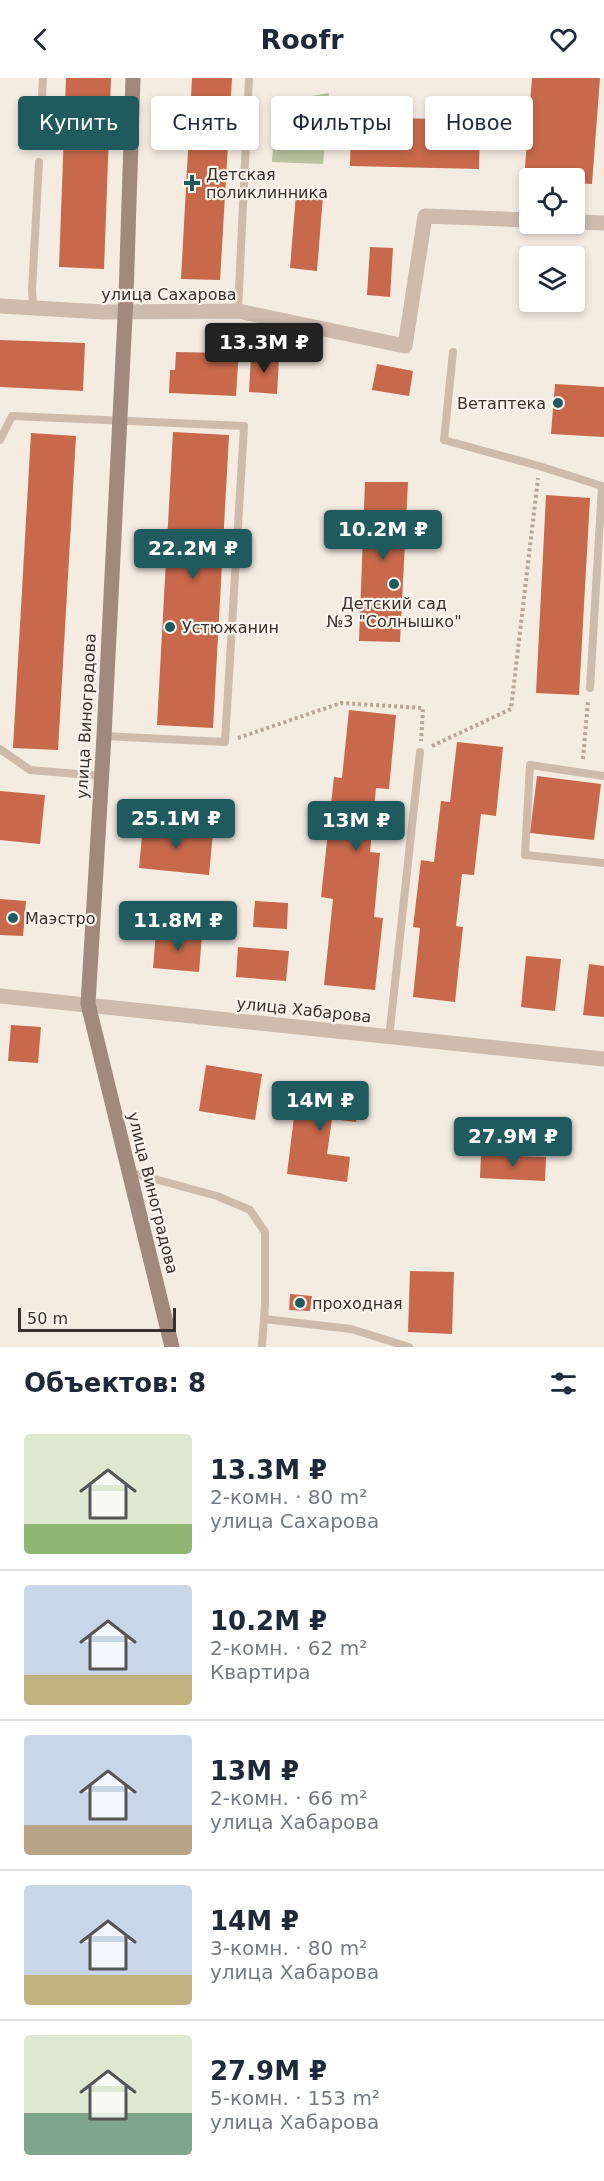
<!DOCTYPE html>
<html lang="ru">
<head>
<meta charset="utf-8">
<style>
  :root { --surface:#fff; --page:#f6f6f7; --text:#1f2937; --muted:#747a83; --line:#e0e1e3; --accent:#1f5a5e }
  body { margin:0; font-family:"DejaVu Sans",sans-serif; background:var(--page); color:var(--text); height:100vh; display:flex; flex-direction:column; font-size:22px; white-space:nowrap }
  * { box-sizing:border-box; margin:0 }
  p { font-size:20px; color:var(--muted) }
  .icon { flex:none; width:33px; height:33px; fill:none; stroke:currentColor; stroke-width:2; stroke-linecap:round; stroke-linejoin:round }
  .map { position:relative; height:1269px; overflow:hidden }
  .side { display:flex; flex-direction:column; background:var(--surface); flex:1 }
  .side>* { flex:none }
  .banner { position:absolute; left:18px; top:18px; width:568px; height:54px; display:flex; gap:12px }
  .controls { position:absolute; left:519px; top:90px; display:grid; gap:12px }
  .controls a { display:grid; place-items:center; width:66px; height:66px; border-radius:6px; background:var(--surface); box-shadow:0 3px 9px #0003; font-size:30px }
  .scale { position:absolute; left:18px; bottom:15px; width:158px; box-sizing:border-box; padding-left:6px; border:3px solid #3b302b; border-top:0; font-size:16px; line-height:21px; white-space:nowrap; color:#3b302b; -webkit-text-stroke:4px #fbf5ee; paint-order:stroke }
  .price { position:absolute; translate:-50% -51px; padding:0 14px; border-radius:6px; background:var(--accent); color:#fff; font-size:20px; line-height:39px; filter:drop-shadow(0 2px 3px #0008) }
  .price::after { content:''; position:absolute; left:50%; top:36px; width:18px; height:14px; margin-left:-9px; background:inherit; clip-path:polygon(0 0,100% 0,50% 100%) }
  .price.on { background:#222; color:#fff }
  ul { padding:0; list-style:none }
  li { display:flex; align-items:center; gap:18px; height:150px; padding:0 24px }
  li+li { border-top:2px solid var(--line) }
  li span { display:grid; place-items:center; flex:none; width:168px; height:120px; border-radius:6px; color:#555 }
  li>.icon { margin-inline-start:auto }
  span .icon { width:72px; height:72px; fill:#fffc; stroke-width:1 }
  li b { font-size:26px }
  h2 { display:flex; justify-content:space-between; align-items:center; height:72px; padding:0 24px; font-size:26px }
  .chip { padding:0 21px; border-radius:6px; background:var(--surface); box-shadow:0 3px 9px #0003; font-size:21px; line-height:54px }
  .chip.on { background:var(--accent); color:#fff }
  header { display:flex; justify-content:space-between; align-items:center; height:78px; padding:0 24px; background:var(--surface); font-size:27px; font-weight:800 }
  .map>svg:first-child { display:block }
  .green { fill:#b8c4a0 }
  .building { fill:#c8694b }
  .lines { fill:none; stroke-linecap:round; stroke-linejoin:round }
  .path { stroke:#b9a596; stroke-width:4; stroke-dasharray:3 3; stroke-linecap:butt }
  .lane { stroke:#cdbbac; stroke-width:8 }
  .street { stroke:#cdbbac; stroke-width:15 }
  .secondary { stroke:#a18a7d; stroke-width:15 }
  .poi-dot { fill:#1f5a5e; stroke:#fbf5ee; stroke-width:2 }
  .labels { text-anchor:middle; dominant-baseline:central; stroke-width:4.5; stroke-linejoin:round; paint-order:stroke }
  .poi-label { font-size:16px; fill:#3b302b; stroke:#fbf5ee; text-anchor:start }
  .street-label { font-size:16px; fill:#3b302b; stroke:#fbf5ee }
</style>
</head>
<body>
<header><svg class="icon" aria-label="back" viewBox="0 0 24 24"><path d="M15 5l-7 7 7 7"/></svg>Roofr<svg class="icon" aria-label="heart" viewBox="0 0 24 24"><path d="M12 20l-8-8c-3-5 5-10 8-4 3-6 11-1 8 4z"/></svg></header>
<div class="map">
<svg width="604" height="1269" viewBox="0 0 604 1269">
  <rect width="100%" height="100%" fill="#f4ebe1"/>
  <path class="green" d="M329 15 323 86 272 84 274 53 289 33 305 19Z"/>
  <g class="building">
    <path d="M66 0H111L104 191 59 189Z"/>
    <path d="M192 0H232L220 202 181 201Z"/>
    <path d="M532 0H600L592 106 574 105V100L524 101Z"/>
    <path d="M351 39 480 42 479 91 350 88Z"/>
    <path d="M296 116 323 118 317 193 290 190Z"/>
    <path d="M370 169 393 170 390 219 367 217Z"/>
    <path d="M0 262 85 265 83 313 0 309Z"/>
    <path d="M225 270H239L236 318 169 315 170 292H175L176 274 225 275Z"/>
    <path d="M251 276 279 279 277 316 249 314Z"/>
    <path d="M377 286 413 293 409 318 372 312Z"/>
    <path d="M555 306 604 309V359L551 356Z"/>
    <path d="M173 354 229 357 213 650 157 647Z"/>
    <path d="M31 355 76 358 58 672 13 670Z"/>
    <path d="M365 404H408L400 564 359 563Z"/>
    <path d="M546 417 590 420 579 617 536 615Z"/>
    <path d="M349 632 396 637 389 711 376 710 370 774 380 775 374 839 383 840 375 912 324 907 333 821 321 819 334 699 342 700Z"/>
    <path d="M457 664 503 669 496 738 481 736 474 797 462 796 456 848 463 849 455 924 413 919 420 850 413 849 421 782 434 784 441 723 450 724Z"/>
    <path d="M537 698 601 706 594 762 530 755Z"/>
    <path d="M0 713 45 717 40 766 0 762Z"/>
    <path d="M143 748 213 754 209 797 139 790Z"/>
    <path d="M0 821 26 823 23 858 0 857Z"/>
    <path d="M255 823 288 825 287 851 253 849Z"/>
    <path d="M156 854 202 856 199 894 153 890Z"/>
    <path d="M238 869 289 873 286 903 236 899Z"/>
    <path d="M526 878 561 881 555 933 521 929Z"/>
    <path d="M589 886 604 888V939L583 937Z"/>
    <path d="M11 947 41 949 38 985 8 983Z"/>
    <path d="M206 987 262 996 255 1042 199 1033Z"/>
    <path d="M298 1006 360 1014 356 1044 332 1041 327 1076 350 1079 347 1104 287 1096Z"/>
    <path d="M481 1077 546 1079 545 1103 480 1100Z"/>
    <path d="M410 1193 454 1194 452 1256 408 1254Z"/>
    <path d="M290 1216 312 1218 310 1233 289 1232Z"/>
  </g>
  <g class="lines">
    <g class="path">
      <path d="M238 660 341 625 423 630 421 663"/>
      <path d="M432 668 511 631 538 400"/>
      <path d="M583 681 588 623"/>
    </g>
    <g class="lane">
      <path d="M40 57 43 0"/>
      <path d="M33 228 32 213 39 84"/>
      <path d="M238 233 249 0"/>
      <path d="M453 274 444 362 539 388 602 408 590 610"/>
      <path d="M0 362 12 338 244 348 225 664 104 658"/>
      <path d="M0 671 30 692 101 698"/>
      <path d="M604 698 530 687 525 777 604 785"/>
      <path d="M389 960 420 674"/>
      <path d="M129 1094 217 1118 250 1132 265 1154V1226L262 1269"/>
      <path d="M264 1241 351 1251 409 1269"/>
    </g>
    <g class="street">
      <path d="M574 144 604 145"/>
      <path d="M0 228 104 234 238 233 405 268 425 138 530 142"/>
      <path d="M0 918 604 981"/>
    </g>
    <path class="secondary" d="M133 0 126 219 104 658 88 926 172 1269"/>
  </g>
  <g class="poi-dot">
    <path d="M189 96h6v6h6v6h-6v6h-6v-6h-6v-6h6z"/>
    <circle cx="558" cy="325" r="6"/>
    <circle cx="394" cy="506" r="6"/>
    <circle cx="170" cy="549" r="6"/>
    <circle cx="13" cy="840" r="6"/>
    <circle cx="300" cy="1225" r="6"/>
  </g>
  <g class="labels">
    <g class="poi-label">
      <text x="206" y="96">Детская<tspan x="206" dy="18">поликлинника</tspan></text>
      <text x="546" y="325" text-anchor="end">Ветаптека</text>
      <text x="394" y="525" text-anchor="middle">Детский сад<tspan x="394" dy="18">№3 "Солнышко"</tspan></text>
      <text x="182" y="549">Устюжанин</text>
      <text x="25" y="840">Маэстро</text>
      <text x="312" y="1225">проходная</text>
    </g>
    <g class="street-label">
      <text x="169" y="216">улица Сахарова</text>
      <text transform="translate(86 638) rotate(-87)">улица Виноградова</text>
      <text transform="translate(304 932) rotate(6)">улица Хабарова</text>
      <text transform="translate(153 1115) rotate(76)">улица Виноградова</text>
    </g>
  </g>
</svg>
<div class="controls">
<a><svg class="icon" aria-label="locate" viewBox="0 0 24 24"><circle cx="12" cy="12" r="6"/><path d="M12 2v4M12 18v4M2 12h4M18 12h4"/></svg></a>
<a><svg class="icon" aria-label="layers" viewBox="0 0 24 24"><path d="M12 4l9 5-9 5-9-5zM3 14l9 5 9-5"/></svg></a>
</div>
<div class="scale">50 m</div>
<b class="price on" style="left:264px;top:296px">13.3M ₽</b>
<b class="price" style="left:383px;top:483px">10.2M ₽</b>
<b class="price" style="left:193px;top:502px">22.2M ₽</b>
<b class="price" style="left:176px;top:772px">25.1M ₽</b>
<b class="price" style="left:356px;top:774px">13M ₽</b>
<b class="price" style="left:178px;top:874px">11.8M ₽</b>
<b class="price" style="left:320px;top:1054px">14M ₽</b>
<b class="price" style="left:513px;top:1090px">27.9M ₽</b>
<div class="banner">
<a class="chip on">Купить</a>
<a class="chip">Снять</a>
<a class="chip">Фильтры</a>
<a class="chip">Новое</a>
</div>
</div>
<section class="side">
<h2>Объектов: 8<svg class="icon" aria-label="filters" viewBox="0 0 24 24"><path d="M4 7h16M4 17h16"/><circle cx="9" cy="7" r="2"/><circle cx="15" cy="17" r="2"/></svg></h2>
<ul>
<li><span style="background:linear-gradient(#dfe7d0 75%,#8fb573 0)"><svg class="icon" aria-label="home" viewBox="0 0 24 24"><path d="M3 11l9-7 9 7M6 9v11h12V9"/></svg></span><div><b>13.3M ₽</b><p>2-комн. · 80 m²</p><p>улица Сахарова</p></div></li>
<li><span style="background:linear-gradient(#c9d6e8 75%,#c2b280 0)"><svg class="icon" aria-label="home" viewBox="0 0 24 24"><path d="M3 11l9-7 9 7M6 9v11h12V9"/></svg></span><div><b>10.2M ₽</b><p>2-комн. · 62 m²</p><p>Квартира</p></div></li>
<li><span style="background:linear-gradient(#c9d6e8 75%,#b9a48a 0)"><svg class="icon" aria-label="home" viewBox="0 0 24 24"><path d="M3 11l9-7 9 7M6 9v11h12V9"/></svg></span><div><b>13M ₽</b><p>2-комн. · 66 m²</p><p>улица Хабарова</p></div></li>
<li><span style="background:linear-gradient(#c9d6e8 75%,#c2b280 0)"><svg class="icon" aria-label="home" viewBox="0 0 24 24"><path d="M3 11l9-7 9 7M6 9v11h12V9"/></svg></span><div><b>14M ₽</b><p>3-комн. · 80 m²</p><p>улица Хабарова</p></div></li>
<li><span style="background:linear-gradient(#dfe7d0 65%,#7fa58c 0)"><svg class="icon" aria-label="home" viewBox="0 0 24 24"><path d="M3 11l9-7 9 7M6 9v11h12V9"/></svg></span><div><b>27.9M ₽</b><p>5-комн. · 153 m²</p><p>улица Хабарова</p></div></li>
</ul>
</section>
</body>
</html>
